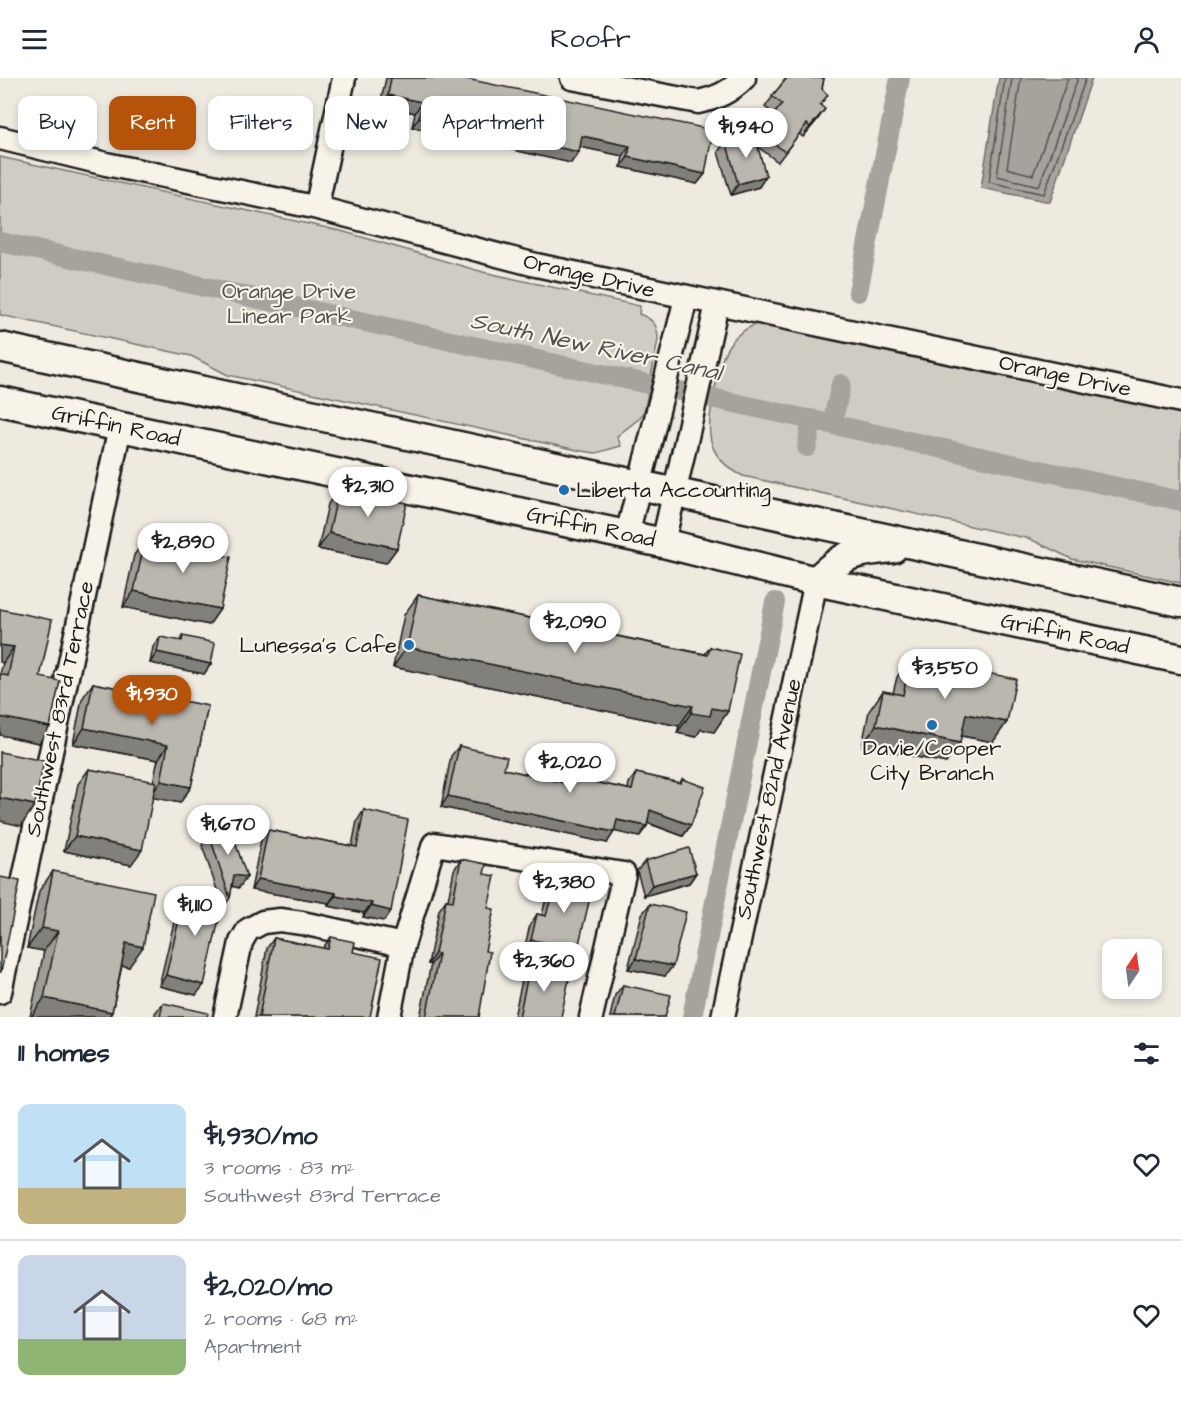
<!DOCTYPE html>
<html lang="en">
<head>
<meta charset="utf-8">
<style>
  :root { --surface:#fff; --page:#f6f6f7; --text:#1f2937; --muted:#747a83; --line:#e0e1e3; --accent:#b45309 }
  body { margin:0; font-family:"Architects Daughter",sans-serif; background:var(--page); color:var(--text); height:100vh; display:flex; flex-direction:column; font-size:22px; white-space:nowrap }
  * { box-sizing:border-box; margin:0 }
  p { font-size:20px; color:var(--muted) }
  .icon { flex:none; width:33px; height:33px; fill:none; stroke:currentColor; stroke-width:2; stroke-linecap:round; stroke-linejoin:round }
  .map { position:relative; height:939px; overflow:hidden }
  .side { display:flex; flex-direction:column; background:var(--surface); flex:1 }
  .side>* { flex:none }
  .hud { position:absolute; left:18px; top:18px; width:600px; height:54px; display:flex; gap:12px }
  .needle { width:39px; rotate:13deg }
  .buttons { position:absolute; left:1102px; top:861px; display:grid; gap:12px }
  .buttons a { display:grid; place-items:center; width:60px; height:60px; border-radius:12px; background:var(--surface); box-shadow:0 3px 9px #0003; font-size:30px }
  .price { position:absolute; translate:-50% -51px; padding:0 14px; border-radius:21px; background:#fff; color:#222; font-size:20px; line-height:39px; filter:drop-shadow(0 2px 3px #0008) }
  .price::after { content:''; position:absolute; left:50%; top:36px; width:18px; height:14px; margin-left:-9px; background:inherit; clip-path:polygon(0 0,100% 0,50% 100%) }
  .price.current { background:var(--accent); color:#fff }
  ul { padding:0; list-style:none }
  li { display:flex; align-items:center; gap:18px; height:150px; padding:0 18px }
  li+li { border-top:2px solid var(--line) }
  li span { display:grid; place-items:center; flex:none; width:168px; height:120px; border-radius:12px; color:#555 }
  li>.icon { margin-inline-start:auto }
  span .icon { width:72px; height:72px; fill:#fffc; stroke-width:1 }
  li b { font-size:26px }
  h2 { display:flex; justify-content:space-between; align-items:center; height:72px; padding:0 18px; font-size:26px }
  .pill { padding:0 21px; border-radius:12px; background:var(--surface); box-shadow:0 3px 9px #0003; font-size:21px; line-height:54px }
  .pill.current { background:var(--accent); color:#fff }
  header { display:flex; justify-content:space-between; align-items:center; height:78px; padding:0 18px; background:var(--surface); font-size:27px; font-weight:600 }
  .map>svg:first-child { display:block }
  .green { fill:#cfccc3; stroke:#767470; stroke-width:1.5 }
  .water { fill:#a6a39d; stroke:#6f6d69; stroke-width:1.5 }
  .lines { fill:none; stroke-linecap:round; stroke-linejoin:round }
  .shore { stroke:#535250; stroke-width:1.5 }
  .canal { stroke:#a6a39d; stroke-width:20 }
  .minor-casing { stroke:#1c1c1c; stroke-width:27 }
  .major-casing { stroke:#1c1c1c; stroke-width:33 }
  .minor { stroke:#f7f3e8; stroke-width:22 }
  .major { stroke:#f7f3e8; stroke-width:28 }
  .wall { fill:#a09d96; stroke:#1c1c1c; stroke-width:1.5 }
  .shaded-wall { fill:#82807a; stroke:#1c1c1c; stroke-width:1.5 }
  .building { fill:#bab7af; stroke:#1c1c1c; stroke-width:1.5 }
  .poi-dot { fill:#1f6fb2; stroke:#f7f3e8; stroke-width:2 }
  .labels { text-anchor:middle; dominant-baseline:central; stroke-width:4.5; stroke-linejoin:round; paint-order:stroke }
  .street-label { font-size:22px; fill:#1c1c1c; stroke:#f7f3e8 }
  .park-label { font-size:22px; fill:#52514e; stroke:#f7f3e8 }
  .poi-label { font-size:22px; fill:#1c1c1c; stroke:#f7f3e8; text-anchor:start }
  .water-label { font-size:24px; font-style:italic; fill:#535250; stroke:#f7f3e8 }
</style>
</head>
<body>
<header><svg class="icon" aria-label="menu" viewBox="0 0 24 24"><path d="M4 6h16M4 12h16M4 18h16"/></svg>Roofr<svg class="icon" aria-label="person" viewBox="0 0 24 24"><circle cx="12" cy="8" r="4"/><path d="M4 21q1-7 8-7t8 7"/></svg></header>
<div class="map">
<svg width="1181" height="939" viewBox="0 0 1181 939">
  <rect width="100%" height="100%" fill="#eeeae0"/>
  <filter id="ink" filterUnits="userSpaceOnUse"><feTurbulence type="fractalNoise" baseFrequency=".0167" numOctaves="2"/><feDisplacementMap in="SourceGraphic" scale="12" xChannelSelector="R" yChannelSelector="G"/><feConvolveMatrix kernelMatrix="1 2 1 2 8 2 1 2 1" color-interpolation-filters="sRGB"/></filter>
  <g filter="url(#ink)">
    <g class="green">
      <path d="M0 79 341 153 483 194 640 228 639 236C653 241 658 247 658 262L645 330 640 340 617 358 621 368 596 375 582 373 228 297 191 278 0 237Z"/>
      <path d="M757 246H771L1181 330V505L1072 481 1030 461 743 398C702 378 707 349 715 311 721 281 725 258 757 246Z"/>
    </g>
    <path class="water" d="M999 0H1092L1050 124 981 110Z"/>
    <g class="lines">
      <g class="shore">
        <path d="M1005 0 989 104 1044 116 1086 0"/>
        <path d="M1012 0 997 98 1039 108 1078 0"/>
        <path d="M1021 0 1007 90 1033 97 1068 0"/>
      </g>
      <g class="canal">
        <path d="M0 164 1181 423"/>
        <path d="M858 214 900 0"/>
        <path d="M832 346 841 306"/>
        <path d="M807 369 812 341"/>
        <path d="M692 939 775 524"/>
      </g>
      <defs>
        <g id="minor">
          <path d="M572 0 698 24C717 20 730 14 744 0"/>
          <path d="M0 60 106 86 314 129 536 187 1181 323"/>
          <path d="M314 129 318 122 344 0"/>
          <path d="M627 457 686 220"/>
          <path d="M663 465 717 226"/>
          <path d="M0 914 120 349"/>
          <path d="M225 939 241 864 248 852 263 844 280 842 302 845 403 867"/>
          <path d="M389 939 403 867 434 766 624 796 591 939"/>
          <path d="M723 939 816 503"/>
        </g>
        <g id="major">
          <path d="M0 269 1181 524"/>
          <path d="M0 323 663 465 816 503 1181 581"/>
          <path d="M816 503C846 474 854 474 893 470"/>
        </g>
      </defs>
      <use href="#minor" class="minor-casing"/>
      <use href="#major" class="major-casing"/>
      <use href="#minor" class="minor"/>
      <use href="#major" class="major"/>
    </g>
    <g class="wall">
      <path d="M386 0H462L705 96 697 106 621 89 623 78 580 69 571 85 412 49 415 35 380 27Z"/>
      <path d="M786 0H824L822 11 821 27 818 41 803 59 799 56 778 84 758 69 759 109 731 117 718 74 726 63 755 61 774 36 765 29Z"/>
      <path d="M339 410 397 470 386 485 318 471 328 426Z"/>
      <path d="M145 462 220 531 209 547 123 529 134 477Z"/>
      <path d="M418 517 705 576 710 569 728 633 714 654 701 651 696 659 677 655 679 648 393 589 404 537Z"/>
      <path d="M0 531 40 599 39 665 0 657V596L3 585Z"/>
      <path d="M183 558 211 586 204 596 150 585 153 569 160 559 180 563Z"/>
      <path d="M911 579 1007 644 993 664 961 658 946 685 862 668 869 633 883 613 893 615 897 599Z"/>
      <path d="M93 605 208 628 191 709 180 725 152 719 131 787 64 773 78 706 89 691 153 704 158 682 73 666 82 621Z"/>
      <path d="M459 668 504 691 566 705 570 699 628 711 629 705 636 695 680 705 682 701 691 747 683 758 647 745V748L639 759 614 753 607 765 441 729 451 678Z"/>
      <path d="M364 732 384 843 363 839 364 835 328 828 329 825 251 812 261 762 268 752 352 768 357 743Z"/>
      <path d="M209 756 239 810 232 808 230 820 223 830 222 828 196 917 159 908 179 823 186 812 219 818 202 767Z"/>
      <path d="M461 781 484 796 488 830 485 873 479 939H420L431 886H428L439 832 446 822H448L454 792Z"/>
      <path d="M645 783 696 795 689 805 644 818 637 793Z"/>
      <path d="M53 793 129 889 122 888 112 934 109 939H30L44 873 27 870 39 813Z"/>
      <path d="M557 797 570 881 524 872 530 847 537 836 542 837 549 808Z"/>
      <path d="M650 826 665 898 628 891 642 836Z"/>
      <path d="M331 859 353 874 370 939H254L267 870 274 860 323 870Z"/>
      <path d="M530 887 561 939H514L523 898Z"/>
      <path d="M623 907 665 939H610L615 917Z"/>
      <path d="M163 925 207 939H155V935Z"/>
    </g>
    <g class="shaded-wall">
      <path d="M388 17 422 24 415 35 380 27Z"/>
      <path d="M825 31 818 41 803 59 810 49Z"/>
      <path d="M419 39 579 74 571 85 412 49Z"/>
      <path d="M582 58 630 68 623 78 575 68Z"/>
      <path d="M628 79 705 96 697 106 621 89Z"/>
      <path d="M766 98 759 109 731 117 738 106Z"/>
      <path d="M329 455 397 470 386 485 318 471Z"/>
      <path d="M134 513 220 531 209 547 123 529Z"/>
      <path d="M0 567 14 569 3 585 0 584Z"/>
      <path d="M407 569 693 628 679 648 393 589Z"/>
      <path d="M157 574 211 586 204 596 150 585Z"/>
      <path d="M712 630 728 633 714 654 701 651 696 659 677 655 691 635Z"/>
      <path d="M966 636 1007 644 993 664 952 656Z"/>
      <path d="M0 639 50 649 39 665 0 657Z"/>
      <path d="M876 647 960 665 946 685 862 668Z"/>
      <path d="M84 650 168 667 158 682 73 666Z"/>
      <path d="M161 703 191 709 180 725 150 719Z"/>
      <path d="M448 718 614 754 607 765 441 729Z"/>
      <path d="M0 720 35 727 21 748 0 743Z"/>
      <path d="M650 732 691 747 683 758 643 743Z"/>
      <path d="M617 742 647 748 639 759 609 752Z"/>
      <path d="M75 758 142 772 131 787 64 773Z"/>
      <path d="M696 795 689 805 644 818 652 807Z"/>
      <path d="M234 797 247 799 239 810 227 807Z"/>
      <path d="M258 801 336 815 329 825 251 812Z"/>
      <path d="M336 818 372 825 364 835 328 828Z"/>
      <path d="M371 828 391 833 384 843 363 839Z"/>
      <path d="M42 850 58 853 44 873 27 870Z"/>
      <path d="M531 862 578 870 570 881 524 872Z"/>
      <path d="M126 865 143 869 129 889 112 886Z"/>
      <path d="M435 875 439 876 431 886H428Z"/>
      <path d="M636 881 673 888 665 898 628 891Z"/>
      <path d="M166 897 204 907 196 917 159 908Z"/>
      <path d="M44 920 112 934 109 939H31Z"/>
    </g>
    <g class="building">
      <path d="M391 0H462L713 52 705 96 628 79 630 68 582 58 579 74 419 39 422 24 388 17Z"/>
      <path d="M787 0H824L822 11 828 17 820 27 825 31 810 49 807 46 785 74 760 54 782 26 772 18Z"/>
      <path d="M754 55 766 98 738 106 726 63Z"/>
      <path d="M339 410 407 425 397 470 329 455Z"/>
      <path d="M145 462 231 479 220 531 134 513Z"/>
      <path d="M418 517 708 577 710 569 740 576 728 633 712 630 710 638 691 635 693 628 407 569Z"/>
      <path d="M0 531 52 542 40 599 60 603 50 649 0 639 1 632 0 631V596L8 598 14 569 0 567Z"/>
      <path d="M183 558 215 565 211 586 157 574 160 559 182 563Z"/>
      <path d="M911 579 1016 601 1007 644 966 636 960 665 876 647 883 613 903 617Z"/>
      <path d="M93 605 208 628 191 709 161 703 168 667 84 650Z"/>
      <path d="M459 668 507 679 504 691 569 706 570 699 632 712 636 695 681 705 682 701 705 709 691 747 650 732 647 748 617 742 614 754 448 718Z"/>
      <path d="M0 674 44 683 35 727 0 720Z"/>
      <path d="M89 691 156 704 142 772 75 758Z"/>
      <path d="M364 732 408 742 391 833 371 828 372 825 336 818V815L258 801 268 752 357 769Z"/>
      <path d="M230 749 247 799 234 797 230 820 209 756Z"/>
      <path d="M689 770 696 795 652 807 645 783Z"/>
      <path d="M461 781 486 786 484 796 495 798 488 830 494 831 485 873 490 874 479 939H426L439 876 435 875 446 822 453 823Z"/>
      <path d="M53 793 154 814 143 869 126 865 112 934 44 920 58 853 42 850Z"/>
      <path d="M557 797 593 807 578 870 531 862 537 836 546 838Z"/>
      <path d="M0 799 20 803 1 894H0Z"/>
      <path d="M186 812 224 819 204 907 166 897Z"/>
      <path d="M650 826 686 834 673 888 636 881Z"/>
      <path d="M331 859 355 864 353 874 382 880 370 939H259L274 860 328 871Z"/>
      <path d="M530 887 570 896 561 939H519Z"/>
      <path d="M623 907 671 917 665 939H615Z"/>
      <path d="M163 925 208 935 207 939H160Z"/>
    </g>
  </g>
  <g class="poi-dot">
    <circle cx="564" cy="412" r="6"/>
    <circle cx="409" cy="567" r="6"/>
    <circle cx="932" cy="647" r="6"/>
  </g>
  <g class="labels">
    <g class="street-label">
      <text transform="translate(589 198) rotate(13)">Orange Drive</text>
      <text transform="translate(1065 298) rotate(12)">Orange Drive</text>
      <text transform="translate(116 348) rotate(12)">Griffin Road</text>
      <text transform="translate(591 449) rotate(12)">Griffin Road</text>
      <text transform="translate(1065 556) rotate(12)">Griffin Road</text>
      <text transform="translate(60 631) rotate(-78)">Southwest 83rd Terrace</text>
      <text transform="translate(769 721) rotate(-78)">Southwest 82nd Avenue</text>
    </g>
    <g class="park-label">
      <text x="289" y="213">Orange Drive<tspan x="289" dy="25">Linear Park</tspan></text>
    </g>
    <g class="poi-label">
      <text x="576" y="412">Liberta Accounting</text>
      <text x="397" y="567" text-anchor="end">Lunessa’s Cafe</text>
      <text x="932" y="670" text-anchor="middle">Davie/Cooper<tspan x="932" dy="25">City Branch</tspan></text>
    </g>
    <g class="water-label">
      <text transform="translate(596 269) rotate(12)">South New River Canal</text>
    </g>
  </g>
</svg>
<div class="buttons">
<a><svg class="needle" viewBox="-14 -14 28 28"><path d="M0-13l5 13h-10z" fill="#e53935"/><path d="M0 13l5-13h-10z" fill="#747a83"/></svg></a>
</div>
<b class="price" style="left:746px;top:81px">$1,940</b>
<b class="price" style="left:368px;top:440px">$2,310</b>
<b class="price" style="left:183px;top:496px">$2,890</b>
<b class="price" style="left:575px;top:576px">$2,090</b>
<b class="price" style="left:945px;top:622px">$3,550</b>
<b class="price current" style="left:152px;top:648px">$1,930</b>
<b class="price" style="left:570px;top:716px">$2,020</b>
<b class="price" style="left:228px;top:778px">$1,670</b>
<b class="price" style="left:564px;top:836px">$2,380</b>
<b class="price" style="left:195px;top:859px">$1,110</b>
<b class="price" style="left:544px;top:915px">$2,360</b>
<div class="hud">
<a class="pill">Buy</a>
<a class="pill current">Rent</a>
<a class="pill">Filters</a>
<a class="pill">New</a>
<a class="pill">Apartment</a>
</div>
</div>
<section class="side">
<h2>11 homes<svg class="icon" aria-label="filters" viewBox="0 0 24 24"><path d="M4 7h16M4 17h16"/><circle cx="9" cy="7" r="2"/><circle cx="15" cy="17" r="2"/></svg></h2>
<ul>
<li><span style="background:linear-gradient(#bfe0f5 70%,#c2b280 0)"><svg class="icon" aria-label="home" viewBox="0 0 24 24"><path d="M3 11l9-7 9 7M6 9v11h12V9"/></svg></span><div><b>$1,930/mo</b><p>3 rooms · 83 m²</p><p>Southwest 83rd Terrace</p></div><svg class="icon" aria-label="heart" viewBox="0 0 24 24"><path d="M12 20l-8-8c-3-5 5-10 8-4 3-6 11-1 8 4z"/></svg></li>
<li><span style="background:linear-gradient(#c9d6e8 70%,#8fb573 0)"><svg class="icon" aria-label="home" viewBox="0 0 24 24"><path d="M3 11l9-7 9 7M6 9v11h12V9"/></svg></span><div><b>$2,020/mo</b><p>2 rooms · 68 m²</p><p>Apartment</p></div><svg class="icon" aria-label="heart" viewBox="0 0 24 24"><path d="M12 20l-8-8c-3-5 5-10 8-4 3-6 11-1 8 4z"/></svg></li>
</ul>
</section>
</body>
</html>
